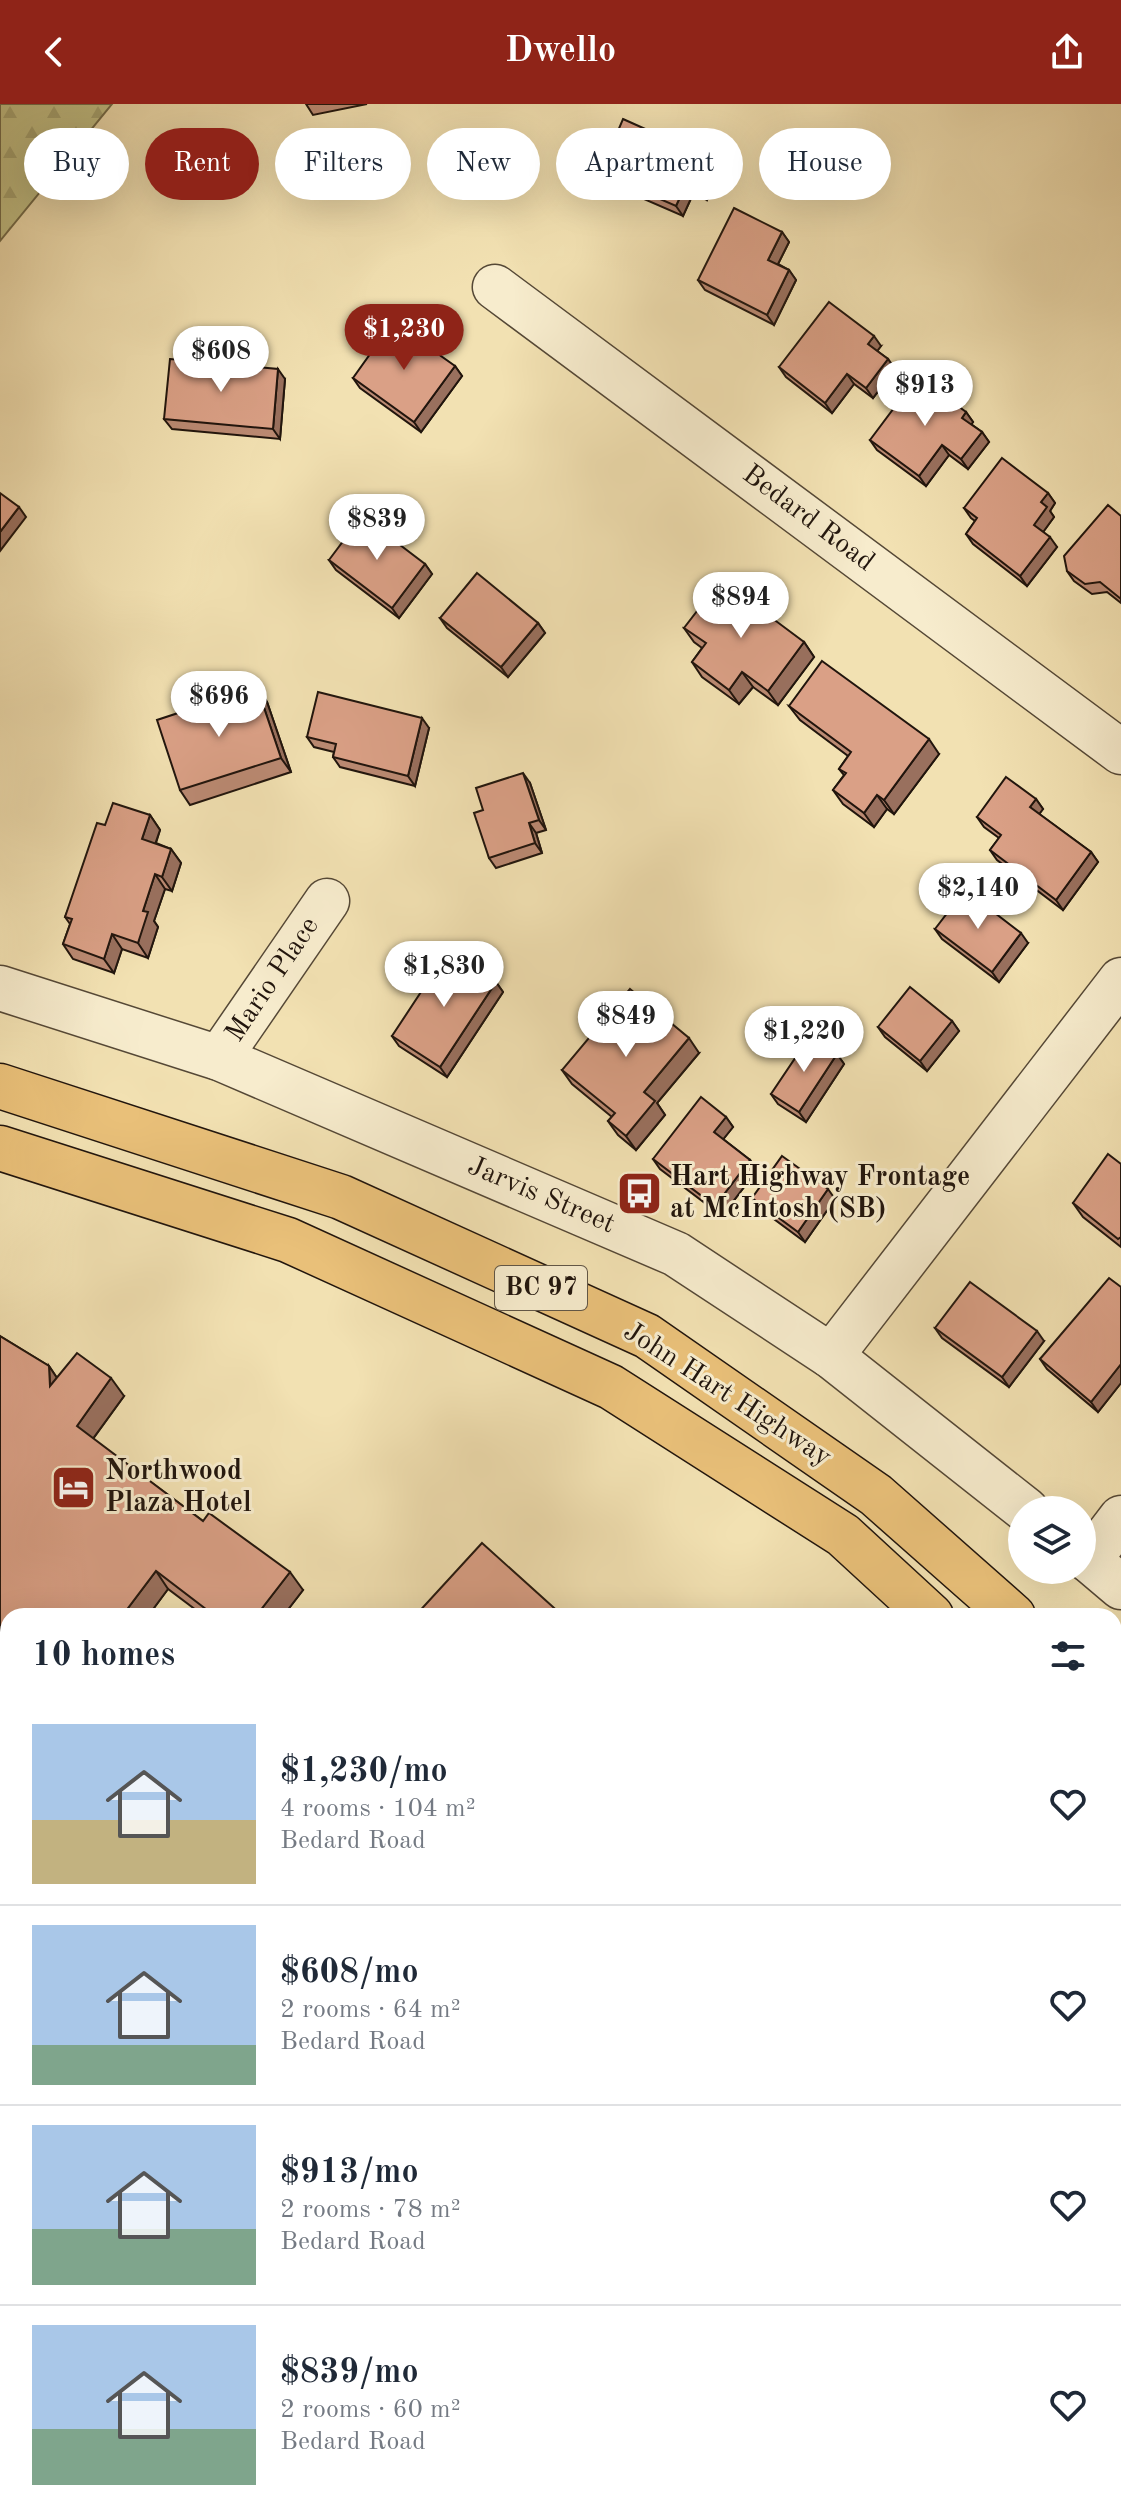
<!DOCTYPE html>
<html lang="en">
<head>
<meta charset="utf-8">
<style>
  :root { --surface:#fff; --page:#f6f6f7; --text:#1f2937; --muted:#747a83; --line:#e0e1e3; --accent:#8f2418 }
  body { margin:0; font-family:"Old Standard TT",serif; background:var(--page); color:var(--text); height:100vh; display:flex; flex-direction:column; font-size:30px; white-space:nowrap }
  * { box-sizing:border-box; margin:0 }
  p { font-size:26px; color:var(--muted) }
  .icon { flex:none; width:44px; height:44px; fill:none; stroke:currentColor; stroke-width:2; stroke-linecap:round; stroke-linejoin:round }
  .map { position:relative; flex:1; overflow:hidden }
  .details { position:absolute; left:0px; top:1504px; width:1122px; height:912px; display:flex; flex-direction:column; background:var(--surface); border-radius:24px 24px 0 0; box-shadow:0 8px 32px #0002 }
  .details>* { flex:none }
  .banner { position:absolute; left:24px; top:24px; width:1074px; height:72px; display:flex; gap:16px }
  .tools { position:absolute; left:1008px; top:1392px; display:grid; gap:16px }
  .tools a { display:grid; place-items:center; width:88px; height:88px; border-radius:50%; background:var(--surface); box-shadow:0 8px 32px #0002; font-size:40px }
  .price { position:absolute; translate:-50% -68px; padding:0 18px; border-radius:28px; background:#fff; color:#222; font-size:26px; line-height:52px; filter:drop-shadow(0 2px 4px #0008) }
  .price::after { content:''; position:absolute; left:50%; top:48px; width:24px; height:18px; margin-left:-12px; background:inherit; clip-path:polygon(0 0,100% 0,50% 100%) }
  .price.on { background:var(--accent); color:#fff }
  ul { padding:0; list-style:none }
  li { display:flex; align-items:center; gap:24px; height:200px; padding:0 32px }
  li+li { border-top:2px solid var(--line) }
  li span { display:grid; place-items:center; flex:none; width:224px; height:160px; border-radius:0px; color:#555 }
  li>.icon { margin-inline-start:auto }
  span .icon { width:96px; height:96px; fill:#fffc; stroke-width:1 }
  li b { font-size:34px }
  h2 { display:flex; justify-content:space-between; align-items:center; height:96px; padding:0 32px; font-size:34px }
  .pill { padding:0 28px; border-radius:36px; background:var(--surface); box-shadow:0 8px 32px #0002; font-size:28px; line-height:72px }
  .pill.on { background:var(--accent); color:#fff }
  header { display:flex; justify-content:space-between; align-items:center; height:104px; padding:0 32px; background:var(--accent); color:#fff; font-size:36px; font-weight:600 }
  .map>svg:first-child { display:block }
  .forest { fill:url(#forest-firs); stroke:#726b4a; stroke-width:2 }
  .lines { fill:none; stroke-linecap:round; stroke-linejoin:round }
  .minor-casing { stroke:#554836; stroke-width:47 }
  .trunk-casing { stroke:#21150d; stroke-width:47 }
  .minor { stroke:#f7eccd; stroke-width:44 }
  .trunk { stroke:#e9c079; stroke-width:44 }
  .wall { fill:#bb8a73; stroke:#21150d; stroke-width:2 }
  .shaded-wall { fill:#99705e; stroke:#21150d; stroke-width:2 }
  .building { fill:#daa086; stroke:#21150d; stroke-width:2 }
  .labels { text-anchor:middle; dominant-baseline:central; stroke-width:6; stroke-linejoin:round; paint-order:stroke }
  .shield { fill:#f7eccd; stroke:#615647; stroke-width:2 }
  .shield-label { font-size:26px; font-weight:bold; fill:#21150d }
  .street-label { font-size:28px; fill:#21150d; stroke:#f7eccd }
  .poi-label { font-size:28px; font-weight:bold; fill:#21150d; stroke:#f7eccd; text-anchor:start }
</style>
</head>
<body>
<header><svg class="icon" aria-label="back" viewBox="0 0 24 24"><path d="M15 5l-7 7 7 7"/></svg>Dwello<svg class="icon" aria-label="share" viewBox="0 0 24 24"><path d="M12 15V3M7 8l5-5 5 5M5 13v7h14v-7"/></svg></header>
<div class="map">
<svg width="1121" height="2416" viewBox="0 0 1121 2416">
  <defs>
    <pattern id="forest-firs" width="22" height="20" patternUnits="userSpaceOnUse" patternTransform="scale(2)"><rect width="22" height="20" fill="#c2c187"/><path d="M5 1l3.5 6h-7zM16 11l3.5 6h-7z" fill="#a6a573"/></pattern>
  </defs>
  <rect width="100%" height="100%" fill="#f2e1b2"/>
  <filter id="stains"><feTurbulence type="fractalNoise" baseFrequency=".0025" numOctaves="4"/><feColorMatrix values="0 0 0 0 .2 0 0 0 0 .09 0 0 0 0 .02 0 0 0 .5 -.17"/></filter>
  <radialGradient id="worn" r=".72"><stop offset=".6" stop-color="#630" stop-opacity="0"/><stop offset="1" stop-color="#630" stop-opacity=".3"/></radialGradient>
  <path class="forest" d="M0 0H112L0 137Z"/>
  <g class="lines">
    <defs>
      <g id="minor">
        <path d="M495 183 1121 648"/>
        <path d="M0 884 219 954 676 1150 831 1252 1026 1406"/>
        <path d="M219 954 327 797"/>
        <path d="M831 1252 1121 876"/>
        <path d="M1082 1450 1121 1483"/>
        <path d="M1089 1456 1121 1414"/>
      </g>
      <g id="trunk">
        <path d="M0 982 341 1093 647 1232 876 1391 1013 1512"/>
        <path d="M0 1044 288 1136 611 1283 843 1431 931 1512"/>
        <path d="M1114 1601 1121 1607"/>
        <path d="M1114 1688 1121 1697"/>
      </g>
    </defs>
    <use href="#minor" class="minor-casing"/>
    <use href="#trunk" class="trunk-casing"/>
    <use href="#minor" class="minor"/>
    <use href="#trunk" class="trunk"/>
  </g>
  <g class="wall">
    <path d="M306 0H367L313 11Z"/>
    <path d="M699 49 706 59V60L711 62 718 73 707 96 693 90 683 112 607 79 600 69Z"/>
    <path d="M782 128 789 138 778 160 789 166 796 176 774 221 705 186 698 176Z"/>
    <path d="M881 242 877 247 888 255 895 265 873 294 854 280 832 309 786 273 779 263Z"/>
    <path d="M455 262 462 272 421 328 360 284 353 274Z"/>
    <path d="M285 275 280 335 172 325 164 315Z"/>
    <path d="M966 308 973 318 971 320 982 328 989 338 968 365 949 351 926 382 877 346 870 336Z"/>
    <path d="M1048 389 1055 399 1050 407 1054 413 1043 428 1057 443 1027 482 973 440 966 430 975 417 971 414 964 404Z"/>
    <path d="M1121 412V499L1107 488 1092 490 1074 477 1067 467Z"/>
    <path d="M329 456 425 460 432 470 399 514 336 466Z"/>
    <path d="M440 514 538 519 545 529 508 573 447 524Z"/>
    <path d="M684 524 804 538 814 553 778 601 753 583 739 600 702 573 692 558 702 544 694 538Z"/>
    <path d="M257 583 267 598 291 668 190 701 180 686Z"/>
    <path d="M789 602 939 650 894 710 887 705 874 723 843 700 833 686 844 671 839 665 848 652 800 616Z"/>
    <path d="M429 624 415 682 340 663 333 653 334 648 314 643 307 633Z"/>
    <path d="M530 679 546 726 536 729 542 749 496 764 489 754 483 706Z"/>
    <path d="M1036 695 1043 705 1039 710 1091 748 1098 758 1063 806 997 756 990 746 999 734 984 723 977 713Z"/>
    <path d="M150 711 160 726 156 739 171 745 181 759 172 787 165 785 154 817 158 823 148 854 122 845 114 869 73 855 63 840 70 820 65 813 105 721Z"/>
    <path d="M935 825 1028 839 999 878 942 835Z"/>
    <path d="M496 878 503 888 447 973 399 942 392 932Z"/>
    <path d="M952 917 959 927 927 967 885 933 878 923Z"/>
    <path d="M699 949 657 999 665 1011 636 1046 618 1031 608 1017 612 1013 572 980 562 966Z"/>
    <path d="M837 950 844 960 806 1018 778 1000 771 990Z"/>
    <path d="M726 1013 733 1023 723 1035 750 1056 757 1066 722 1112 660 1065 653 1055Z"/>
    <path d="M1121 1060V1143L1083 1113 1073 1099Z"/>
    <path d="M752 1094 835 1095 805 1138 759 1104Z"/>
    <path d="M1121 1183V1279L1098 1308 1047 1265 1040 1255Z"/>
    <path d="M935 1224 1044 1237 1009 1283 942 1234Z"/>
    <path d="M0 1232 49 1262 57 1274 124 1292 93 1335 203 1417 303 1486 283 1512H204L168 1485 148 1512H8V1566L0 1559Z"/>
  </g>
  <g class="shaded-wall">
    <path d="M699 49 706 59 703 66 696 56Z"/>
    <path d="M711 62 718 73 707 96 700 86Z"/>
    <path d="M686 80 693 90 683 112 676 102Z"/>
    <path d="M782 128 789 138 775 166 768 156Z"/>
    <path d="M789 166 796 176 774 221 767 211Z"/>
    <path d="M874 232 881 242 875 250 868 240Z"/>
    <path d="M888 255 895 265 873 294 866 284Z"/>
    <path d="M455 262 462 272 421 328 414 318Z"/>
    <path d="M278 265 285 275 280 335 273 325Z"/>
    <path d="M847 270 854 280 832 309 825 299Z"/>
    <path d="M966 308 973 318 969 324 962 314Z"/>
    <path d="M982 328 989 338 968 365 961 355Z"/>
    <path d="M942 341 949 351 926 382 919 372Z"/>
    <path d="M1048 389 1055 399 1050 407 1054 413 1041 431 1034 421 1041 398Z"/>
    <path d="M19 403 26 413 0 447V428Z"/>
    <path d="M1050 433 1057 443 1027 482 1020 472Z"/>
    <path d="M425 460 432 470 399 514 392 504Z"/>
    <path d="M538 519 545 529 508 573 501 563Z"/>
    <path d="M804 538 814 553 778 601 768 587Z"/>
    <path d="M742 568 753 583 739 600 729 586Z"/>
    <path d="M257 583 267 598 291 668 281 654Z"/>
    <path d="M422 614 429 624 415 682 408 672Z"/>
    <path d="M929 635 939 650 894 710 884 696Z"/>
    <path d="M523 669 530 679 546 726 539 716Z"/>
    <path d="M877 691 887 705 874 723 864 709Z"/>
    <path d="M1036 695 1043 705 1037 713 1030 703Z"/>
    <path d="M150 711 160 726 152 749 142 735Z"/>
    <path d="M529 719 536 729 542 749 535 739Z"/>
    <path d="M171 745 181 759 172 787 162 773Z"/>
    <path d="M1091 748 1098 758 1063 806 1056 796Z"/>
    <path d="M155 770 165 785 154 817 158 823 148 854 138 839 143 807Z"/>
    <path d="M1021 829 1028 839 999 878 992 868Z"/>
    <path d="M112 830 122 845 114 869 104 855Z"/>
    <path d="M496 878 503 888 447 973 440 963Z"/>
    <path d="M952 917 959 927 927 967 920 957Z"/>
    <path d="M689 934 699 949 657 999 665 1011 636 1046 626 1032 644 988Z"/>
    <path d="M837 950 844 960 806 1018 799 1008Z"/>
    <path d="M726 1013 733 1023 721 1038 714 1028Z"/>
    <path d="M750 1056 757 1066 722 1112 715 1102Z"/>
    <path d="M828 1085 835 1095 805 1138 798 1128Z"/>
    <path d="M1037 1227 1044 1237 1009 1283 1002 1273Z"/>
    <path d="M1121 1260V1279L1098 1308 1091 1298Z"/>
    <path d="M49 1262 61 1280 50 1282Z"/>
    <path d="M111 1274 124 1292 89 1340 77 1322Z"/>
    <path d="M156 1467 168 1485 148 1512H122Z"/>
    <path d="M290 1468 303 1486 283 1512H256Z"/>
  </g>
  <g class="building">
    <path d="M623 15 699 49 696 56 711 62 700 86 686 80 676 102 600 69Z"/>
    <path d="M734 104 782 128 768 156 789 166 767 211 698 176Z"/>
    <path d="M829 198 874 232 868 240 888 255 866 284 847 270 825 299 779 263Z"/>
    <path d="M393 218 455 262 414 318 353 274Z"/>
    <path d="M170 255 278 265 273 325 164 315Z"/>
    <path d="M918 272 966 308 962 314 982 328 961 355 942 341 919 372 870 336Z"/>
    <path d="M1002 354 1048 389 1041 398 1047 403 1034 421 1050 433 1020 472 966 430 977 414 964 404Z"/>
    <path d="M0 389 19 403 0 428Z"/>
    <path d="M1108 401 1121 412V495L1100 478 1085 480 1067 467 1064 452Z"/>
    <path d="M362 412 425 460 392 504 329 456Z"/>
    <path d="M477 469 538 519 501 563 440 514Z"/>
    <path d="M721 476 804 538 768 587 742 568 729 586 692 558 706 539 684 524Z"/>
    <path d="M822 557 929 635 884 696 877 691 864 709 833 686 846 669 839 665 851 648 789 602Z"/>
    <path d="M257 583 281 654 180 686 157 616Z"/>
    <path d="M318 588 422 614 408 672 333 653 336 640 307 633Z"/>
    <path d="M523 669 539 716 529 719 535 739 489 754 474 709 483 706 476 684Z"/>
    <path d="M1006 673 1036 695 1030 703 1091 748 1056 796 990 746 1001 731 977 713Z"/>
    <path d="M113 699 150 711 142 735 171 745 162 773 155 770 143 807 148 808 138 839 112 830 104 855 63 840 72 815 65 813 97 719 105 721Z"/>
    <path d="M965 786 1021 829 992 868 935 825Z"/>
    <path d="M448 847 496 878 440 963 392 932Z"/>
    <path d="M910 883 952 917 920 957 878 923Z"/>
    <path d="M630 885 689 934 644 988 655 997 626 1032 608 1017 615 1009 562 966Z"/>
    <path d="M810 932 837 950 799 1008 771 990Z"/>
    <path d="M701 993 726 1013 714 1028 750 1056 715 1102 653 1055Z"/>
    <path d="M1108 1050 1121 1060V1133L1118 1135 1073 1099Z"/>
    <path d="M782 1052 828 1085 798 1128 752 1094Z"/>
    <path d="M1109 1174 1121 1183V1260L1091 1298 1040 1255Z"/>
    <path d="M970 1178 1037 1227 1002 1273 935 1224Z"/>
    <path d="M0 1232 49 1262 50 1282 77 1249 111 1274 77 1322 203 1417 209 1409 290 1468 256 1512H215L156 1467 122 1512H8V1558L0 1551Z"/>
    <path d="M482 1439 563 1512H415Z"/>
  </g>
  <defs>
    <symbol id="bus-square" viewBox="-11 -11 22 22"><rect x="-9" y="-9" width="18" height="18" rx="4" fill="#8f2418" stroke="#f7eccd"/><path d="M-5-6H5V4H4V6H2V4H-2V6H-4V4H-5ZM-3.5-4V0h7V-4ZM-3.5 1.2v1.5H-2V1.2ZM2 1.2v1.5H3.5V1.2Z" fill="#fff"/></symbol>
    <symbol id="hotel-square" viewBox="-11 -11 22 22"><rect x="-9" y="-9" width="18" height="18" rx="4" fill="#8f2418" stroke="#f7eccd"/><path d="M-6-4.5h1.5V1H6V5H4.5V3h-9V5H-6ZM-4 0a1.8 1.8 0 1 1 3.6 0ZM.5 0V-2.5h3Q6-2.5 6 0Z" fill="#fff"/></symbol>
  </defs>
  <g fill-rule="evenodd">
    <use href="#bus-square" x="614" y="1064" width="51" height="51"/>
    <use href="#hotel-square" x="48" y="1358" width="51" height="51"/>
  </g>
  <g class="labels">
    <rect class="shield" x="495" y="1162" width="92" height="44" rx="6"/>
    <g class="shield-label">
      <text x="541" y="1184">BC 97</text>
    </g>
    <g class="street-label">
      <text transform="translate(808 415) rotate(37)">Bedard Road</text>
      <text transform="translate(273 876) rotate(-56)">Mario Place</text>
      <text transform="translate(541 1092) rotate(23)">Jarvis Street</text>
      <text transform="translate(727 1291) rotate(33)">John Hart Highway</text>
    </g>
    <g class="poi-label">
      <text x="670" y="1074">Hart Highway Frontage<tspan x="670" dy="32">at McIntosh (SB)</tspan></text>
      <text x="105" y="1368">Northwood<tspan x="105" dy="32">Plaza Hotel</tspan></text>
    </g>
  </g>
  <rect width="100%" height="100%" filter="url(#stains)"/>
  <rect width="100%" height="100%" fill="url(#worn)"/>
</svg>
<div class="tools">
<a><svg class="icon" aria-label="layers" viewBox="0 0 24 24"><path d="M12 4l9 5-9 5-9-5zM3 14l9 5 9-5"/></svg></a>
</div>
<b class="price on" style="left:404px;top:268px">$1,230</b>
<b class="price" style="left:221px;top:290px">$608</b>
<b class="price" style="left:925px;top:324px">$913</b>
<b class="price" style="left:377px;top:458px">$839</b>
<b class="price" style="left:741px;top:536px">$894</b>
<b class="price" style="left:219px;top:635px">$696</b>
<b class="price" style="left:978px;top:827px">$2,140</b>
<b class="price" style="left:444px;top:905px">$1,830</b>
<b class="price" style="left:626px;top:955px">$849</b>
<b class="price" style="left:804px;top:970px">$1,220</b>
<div class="banner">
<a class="pill">Buy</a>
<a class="pill on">Rent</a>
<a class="pill">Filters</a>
<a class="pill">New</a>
<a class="pill">Apartment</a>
<a class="pill">House</a>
</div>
<section class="details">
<h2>10 homes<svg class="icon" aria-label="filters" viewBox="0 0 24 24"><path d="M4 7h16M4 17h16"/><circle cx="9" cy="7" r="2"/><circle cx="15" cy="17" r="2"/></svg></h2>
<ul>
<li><span style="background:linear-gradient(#a9c7e8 60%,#c2b280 0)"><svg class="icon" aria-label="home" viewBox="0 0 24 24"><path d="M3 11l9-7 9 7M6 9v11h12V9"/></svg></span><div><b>$1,230/mo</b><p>4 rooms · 104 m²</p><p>Bedard Road</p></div><svg class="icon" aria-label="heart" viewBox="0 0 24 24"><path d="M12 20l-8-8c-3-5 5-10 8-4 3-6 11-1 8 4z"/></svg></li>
<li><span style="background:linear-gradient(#a9c7e8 75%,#7fa58c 0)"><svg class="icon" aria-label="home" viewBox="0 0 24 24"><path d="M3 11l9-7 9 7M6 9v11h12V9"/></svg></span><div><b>$608/mo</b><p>2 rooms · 64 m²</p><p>Bedard Road</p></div><svg class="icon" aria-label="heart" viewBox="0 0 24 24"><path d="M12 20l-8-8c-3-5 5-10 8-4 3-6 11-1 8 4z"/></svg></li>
<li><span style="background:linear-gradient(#a9c7e8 65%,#7fa58c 0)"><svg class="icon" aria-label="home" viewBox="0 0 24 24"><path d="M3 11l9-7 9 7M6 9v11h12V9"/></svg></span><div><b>$913/mo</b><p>2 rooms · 78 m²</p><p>Bedard Road</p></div><svg class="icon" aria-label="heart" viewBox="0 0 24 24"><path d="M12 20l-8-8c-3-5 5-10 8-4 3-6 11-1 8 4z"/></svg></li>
<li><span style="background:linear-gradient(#a9c7e8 65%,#7fa58c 0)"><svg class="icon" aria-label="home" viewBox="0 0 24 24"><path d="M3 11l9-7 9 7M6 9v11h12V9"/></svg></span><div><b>$839/mo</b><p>2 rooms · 60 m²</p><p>Bedard Road</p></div><svg class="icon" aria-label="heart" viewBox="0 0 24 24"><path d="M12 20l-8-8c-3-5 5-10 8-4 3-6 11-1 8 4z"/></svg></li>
</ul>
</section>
</div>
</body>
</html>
